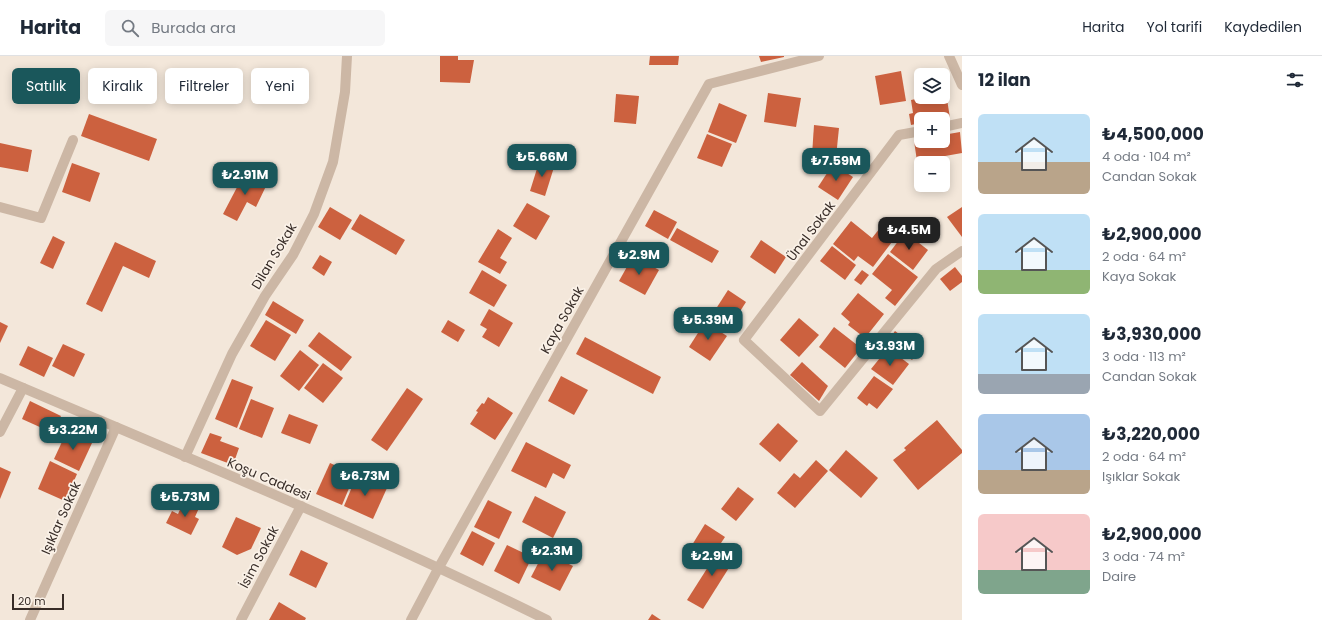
<!DOCTYPE html>
<html lang="tr">
<head>
<meta charset="utf-8">
<style>
  :root { --surface:#fff; --page:#f6f6f7; --text:#1f2937; --muted:#747a83; --line:#e0e1e3; --accent:#1a575b }
  body { margin:0; font-family:Poppins,sans-serif; background:var(--page); color:var(--text); height:100vh; display:flex; flex-direction:column; font-size:15px; white-space:nowrap }
  * { box-sizing:border-box; margin:0 }
  p { font-size:13px; color:var(--muted) }
  .icon { flex:none; width:22px; height:22px; fill:none; stroke:currentColor; stroke-width:2; stroke-linecap:round; stroke-linejoin:round }
  .map { position:relative; flex:1; overflow:hidden }
  .side { display:flex; flex-direction:column; background:var(--surface); width:360px }
  .side>* { flex:none }
  .hud { position:absolute; left:12px; top:12px; width:380px; height:36px; display:flex; gap:8px }
  .fabs { position:absolute; left:914px; top:12px; display:grid; gap:8px }
  .fabs a { display:grid; place-items:center; width:36px; height:36px; border-radius:6px; background:var(--surface); box-shadow:0 2px 10px #0003; font-size:20px }
  .scale { position:absolute; left:12px; bottom:10px; width:52px; box-sizing:border-box; padding-left:4px; border:2px solid #372c27; border-top:0; font-size:11px; line-height:14px; white-space:nowrap; color:#372c27; -webkit-text-stroke:3px #faf1e7; paint-order:stroke }
  .price { position:absolute; translate:-50% -34px; padding:0 9px; border-radius:8px; background:var(--accent); color:#fff; font-size:13px; line-height:26px; filter:drop-shadow(0 1px 2px #0008) }
  .price::after { content:''; position:absolute; left:50%; top:24px; width:12px; height:9px; margin-left:-6px; background:inherit; clip-path:polygon(0 0,100% 0,50% 100%) }
  .price.selected { background:#222; color:#fff }
  ul { padding:0; list-style:none }
  li { display:flex; align-items:center; gap:12px; height:100px; padding:0 16px }
  li span { display:grid; place-items:center; flex:none; width:112px; height:80px; border-radius:6px; color:#555 }
  li>.icon { margin-inline-start:auto }
  span .icon { width:48px; height:48px; fill:#fffc; stroke-width:1 }
  li b { font-size:17px }
  h2 { display:flex; justify-content:space-between; align-items:center; height:48px; padding:0 16px; font-size:17px }
  .pill { padding:0 14px; border-radius:6px; background:var(--surface); box-shadow:0 2px 10px #0003; font-size:14px; line-height:36px }
  .pill.selected { background:var(--accent); color:#fff }
  header { display:flex; align-items:center; gap:24px; box-sizing:border-box; height:56px; padding:0 20px; background:var(--surface); border-bottom:1px solid var(--line) }
  header strong { font-size:19px }
  nav { display:flex; gap:22px; margin-inline-start:auto; font-size:14px }
  .search { width:280px; height:36px; background:var(--page); display:flex; align-items:center; gap:10px; box-sizing:border-box; padding:0 14px; border-radius:6px; color:var(--muted); font-size:15px }
  main { display:flex; flex:1; min-height:0 }
  .map>svg:first-child { display:block }
  .building { fill:#cc613f }
  .lines { fill:none; stroke-linecap:round; stroke-linejoin:round }
  .minor { stroke:#ccb7a5; stroke-width:10 }
  .labels { text-anchor:middle; dominant-baseline:central; stroke-width:3.5; stroke-linejoin:round; paint-order:stroke }
  .street-label { font-size:13px; fill:#372c27; stroke:#faf1e7 }
</style>
</head>
<body>
<header>
<strong>Harita</strong>
<div class="search"><svg class="icon" aria-label="search" viewBox="0 0 24 24"><circle cx="10" cy="10" r="6"/><path d="M15 15l6 6"/></svg>Burada ara</div>
<nav><a>Harita</a><a>Yol tarifi</a><a>Kaydedilen</a></nav>
</header>
<main>
<div class="map">
<svg width="962" height="564" viewBox="0 0 962 564">
  <rect width="100%" height="100%" fill="#f3e7da"/>
  <g class="building">
    <path d="M440 0H458V4H474L470 27 440 26Z"/>
    <path d="M650 0H679L678 9H649Z"/>
    <path d="M759 0H784V1L761 6Z"/>
    <path d="M901 15 906 45 880 49 875 20Z"/>
    <path d="M768 37 801 42 796 71 764 66Z"/>
    <path d="M946 37 950 62 921 63V67L911 69 909 58 913 57 911 44 925 41H943V38Z"/>
    <path d="M616 38 639 40 636 68 614 66Z"/>
    <path d="M719 47 747 59 736 87 708 76Z"/>
    <path d="M89 58 157 83 149 105 81 80Z"/>
    <path d="M814 69 839 72 836 101 812 99Z"/>
    <path d="M960 76 962 97 917 105 914 85 921 83V85H943V79Z"/>
    <path d="M707 78 732 88 722 111 697 102Z"/>
    <path d="M0 87 32 94 28 116 0 111Z"/>
    <path d="M540 103 555 108 545 140 530 135Z"/>
    <path d="M72 107 100 117 90 146 62 136Z"/>
    <path d="M833 108 853 121 838 144 818 131Z"/>
    <path d="M245 116 267 128 256 151 247 146 237 165 223 158Z"/>
    <path d="M527 147 550 160 536 184 513 170Z"/>
    <path d="M330 151 352 164 340 184 318 171Z"/>
    <path d="M962 151V181L947 161Z"/>
    <path d="M654 154 677 166 668 183 645 170Z"/>
    <path d="M360 158 405 184 396 199 351 173Z"/>
    <path d="M851 165 872 182 884 167 898 178 873 211 858 200 854 205 833 188Z"/>
    <path d="M677 172 719 195 712 207 670 184Z"/>
    <path d="M498 173 512 182 500 202 507 206 500 218 478 206Z"/>
    <path d="M905 176 928 194 913 214 890 196Z"/>
    <path d="M53 180 65 186 53 213 40 207Z"/>
    <path d="M761 184 786 201 775 218 750 201Z"/>
    <path d="M115 186 156 205 149 222 123 210 102 256 86 248Z"/>
    <path d="M832 190 856 209 845 224 820 205Z"/>
    <path d="M888 198 918 221 895 250 885 242 892 234 872 218Z"/>
    <path d="M320 199 332 206 324 220 312 212Z"/>
    <path d="M633 200 659 214 645 239 619 225Z"/>
    <path d="M955 211 962 220V226L950 235 940 223Z"/>
    <path d="M482 214 507 229 494 251 469 237Z"/>
    <path d="M862 214 869 219 861 229 854 224Z"/>
    <path d="M728 234 746 246 730 271 712 259Z"/>
    <path d="M858 237 884 258 865 282 848 269 850 266 841 258Z"/>
    <path d="M273 245 304 264 296 278 265 259Z"/>
    <path d="M489 253 513 267 499 291 482 281 487 273 480 269Z"/>
    <path d="M799 262 819 279 799 301 780 284Z"/>
    <path d="M266 264 291 279 275 305 250 290Z"/>
    <path d="M448 264 465 274 458 286 441 276Z"/>
    <path d="M0 266 8 270 0 287Z"/>
    <path d="M705 266 727 280 710 305 689 291Z"/>
    <path d="M834 271 861 292 845 312 819 291Z"/>
    <path d="M895 275 920 294 912 304 887 286Z"/>
    <path d="M319 276 352 301 341 315 308 290Z"/>
    <path d="M585 281 661 321 653 338 576 298Z"/>
    <path d="M63 288 85 298 74 321 52 310Z"/>
    <path d="M28 290 53 302 44 321 19 309Z"/>
    <path d="M888 292 909 308 893 329 871 313Z"/>
    <path d="M300 294 319 309 299 335 280 320Z"/>
    <path d="M802 306 828 330 819 345 790 319Z"/>
    <path d="M323 307 343 322 323 347 304 332Z"/>
    <path d="M561 320 588 334 574 359 548 345Z"/>
    <path d="M874 320 893 333 877 353 869 347 867 350 857 342Z"/>
    <path d="M232 323 253 331 237 372 215 363Z"/>
    <path d="M407 332 423 343 387 395 371 384Z"/>
    <path d="M488 341 513 357 495 384 470 368 478 356 476 355 482 347 484 348Z"/>
    <path d="M251 343 274 352 262 382 239 373Z"/>
    <path d="M30 345 61 360 53 377 22 363Z"/>
    <path d="M289 358 318 369 310 388 281 377Z"/>
    <path d="M937 364 962 394V397L918 434 893 404 906 394 904 392Z"/>
    <path d="M778 367 798 385 780 406 759 388Z"/>
    <path d="M67 375 92 387 79 415 54 403Z"/>
    <path d="M210 377 222 381 220 385 239 392 233 409 201 397Z"/>
    <path d="M526 386 571 409 564 423 553 417 546 432 511 415Z"/>
    <path d="M846 394 878 422 861 442 829 414Z"/>
    <path d="M816 404 828 415 795 452 777 437 794 417 800 422Z"/>
    <path d="M50 405 77 418 65 445 38 433Z"/>
    <path d="M330 407 355 418 342 449 316 438Z"/>
    <path d="M0 411 11 416 0 443Z"/>
    <path d="M357 419 387 432 373 463 344 450Z"/>
    <path d="M738 431 754 443 736 465 721 453Z"/>
    <path d="M535 440 566 456 553 482 522 466Z"/>
    <path d="M488 444 512 456 499 483 474 471Z"/>
    <path d="M184 445 199 452 195 461 199 463 191 479 166 467 172 455 178 458Z"/>
    <path d="M236 461 261 472 251 493 237 499 222 491Z"/>
    <path d="M705 468 725 481 711 502 692 489Z"/>
    <path d="M472 475 495 487 483 510 460 498Z"/>
    <path d="M507 489 532 501 519 528 494 515Z"/>
    <path d="M722 489 737 499 703 553 687 544Z"/>
    <path d="M301 494 328 507 316 532 289 519Z"/>
    <path d="M544 496 573 510 560 535 531 521Z"/>
    <path d="M279 546 306 562 305 564H269Z"/>
    <path d="M652 558 661 564H648Z"/>
  </g>
  <g class="lines">
    <g class="minor">
      <path d="M949 0 962 29"/>
      <path d="M943 71 962 67"/>
      <path d="M921 75 899 79 744 284 820 355 936 213 962 195"/>
      <path d="M0 151 41 162 73 84"/>
      <path d="M0 322C183 400 368 475 547 564"/>
      <path d="M0 376 23 332"/>
      <path d="M185 401 232 298 265 240 293 199 314 158 333 106 345 36 347 0"/>
      <path d="M30 564 116 371"/>
      <path d="M241 564 301 450"/>
      <path d="M411 564 438 513 709 28 819 0"/>
    </g>
  </g>
  <g class="labels">
    <g class="street-label">
      <text transform="translate(811 175) rotate(-53)">Ünal Sokak</text>
      <text transform="translate(274 200) rotate(-59)">Dilan Sokak</text>
      <text transform="translate(562 264) rotate(-61)">Kaya Sokak</text>
      <text transform="translate(269 423) rotate(23)">Koşu Caddesi</text>
      <text transform="translate(61 462) rotate(-66)">Işıklar Sokak</text>
      <text transform="translate(259 501) rotate(-62)">İsim Sokak</text>
    </g>
  </g>
</svg>
<div class="fabs">
<a><svg class="icon" aria-label="layers" viewBox="0 0 24 24"><path d="M12 4l9 5-9 5-9-5zM3 14l9 5 9-5"/></svg></a>
<a>+</a>
<a>−</a>
</div>
<div class="scale">20 m</div>
<b class="price" style="left:542px;top:122px">₺5.66M</b>
<b class="price" style="left:836px;top:126px">₺7.59M</b>
<b class="price" style="left:245px;top:140px">₺2.91M</b>
<b class="price selected" style="left:909px;top:195px">₺4.5M</b>
<b class="price" style="left:639px;top:220px">₺2.9M</b>
<b class="price" style="left:708px;top:285px">₺5.39M</b>
<b class="price" style="left:890px;top:311px">₺3.93M</b>
<b class="price" style="left:73px;top:395px">₺3.22M</b>
<b class="price" style="left:365px;top:441px">₺6.73M</b>
<b class="price" style="left:185px;top:462px">₺5.73M</b>
<b class="price" style="left:552px;top:516px">₺2.3M</b>
<b class="price" style="left:712px;top:521px">₺2.9M</b>
<div class="hud">
<a class="pill selected">Satılık</a>
<a class="pill">Kiralık</a>
<a class="pill">Filtreler</a>
<a class="pill">Yeni</a>
</div>
</div>
<section class="side">
<h2>12 ilan<svg class="icon" aria-label="filters" viewBox="0 0 24 24"><path d="M4 7h16M4 17h16"/><circle cx="9" cy="7" r="2"/><circle cx="15" cy="17" r="2"/></svg></h2>
<ul>
<li><span style="background:linear-gradient(#bfe0f5 60%,#b9a48a 0)"><svg class="icon" aria-label="home" viewBox="0 0 24 24"><path d="M3 11l9-7 9 7M6 9v11h12V9"/></svg></span><div><b>₺4,500,000</b><p>4 oda · 104 m²</p><p>Candan Sokak</p></div></li>
<li><span style="background:linear-gradient(#bfe0f5 70%,#8fb573 0)"><svg class="icon" aria-label="home" viewBox="0 0 24 24"><path d="M3 11l9-7 9 7M6 9v11h12V9"/></svg></span><div><b>₺2,900,000</b><p>2 oda · 64 m²</p><p>Kaya Sokak</p></div></li>
<li><span style="background:linear-gradient(#bfe0f5 75%,#9aa5b1 0)"><svg class="icon" aria-label="home" viewBox="0 0 24 24"><path d="M3 11l9-7 9 7M6 9v11h12V9"/></svg></span><div><b>₺3,930,000</b><p>3 oda · 113 m²</p><p>Candan Sokak</p></div></li>
<li><span style="background:linear-gradient(#a9c7e8 70%,#b9a48a 0)"><svg class="icon" aria-label="home" viewBox="0 0 24 24"><path d="M3 11l9-7 9 7M6 9v11h12V9"/></svg></span><div><b>₺3,220,000</b><p>2 oda · 64 m²</p><p>Işıklar Sokak</p></div></li>
<li><span style="background:linear-gradient(#f6c9c9 70%,#7fa58c 0)"><svg class="icon" aria-label="home" viewBox="0 0 24 24"><path d="M3 11l9-7 9 7M6 9v11h12V9"/></svg></span><div><b>₺2,900,000</b><p>3 oda · 74 m²</p><p>Daire</p></div></li>
</ul>
</section>
</main>
</body>
</html>
